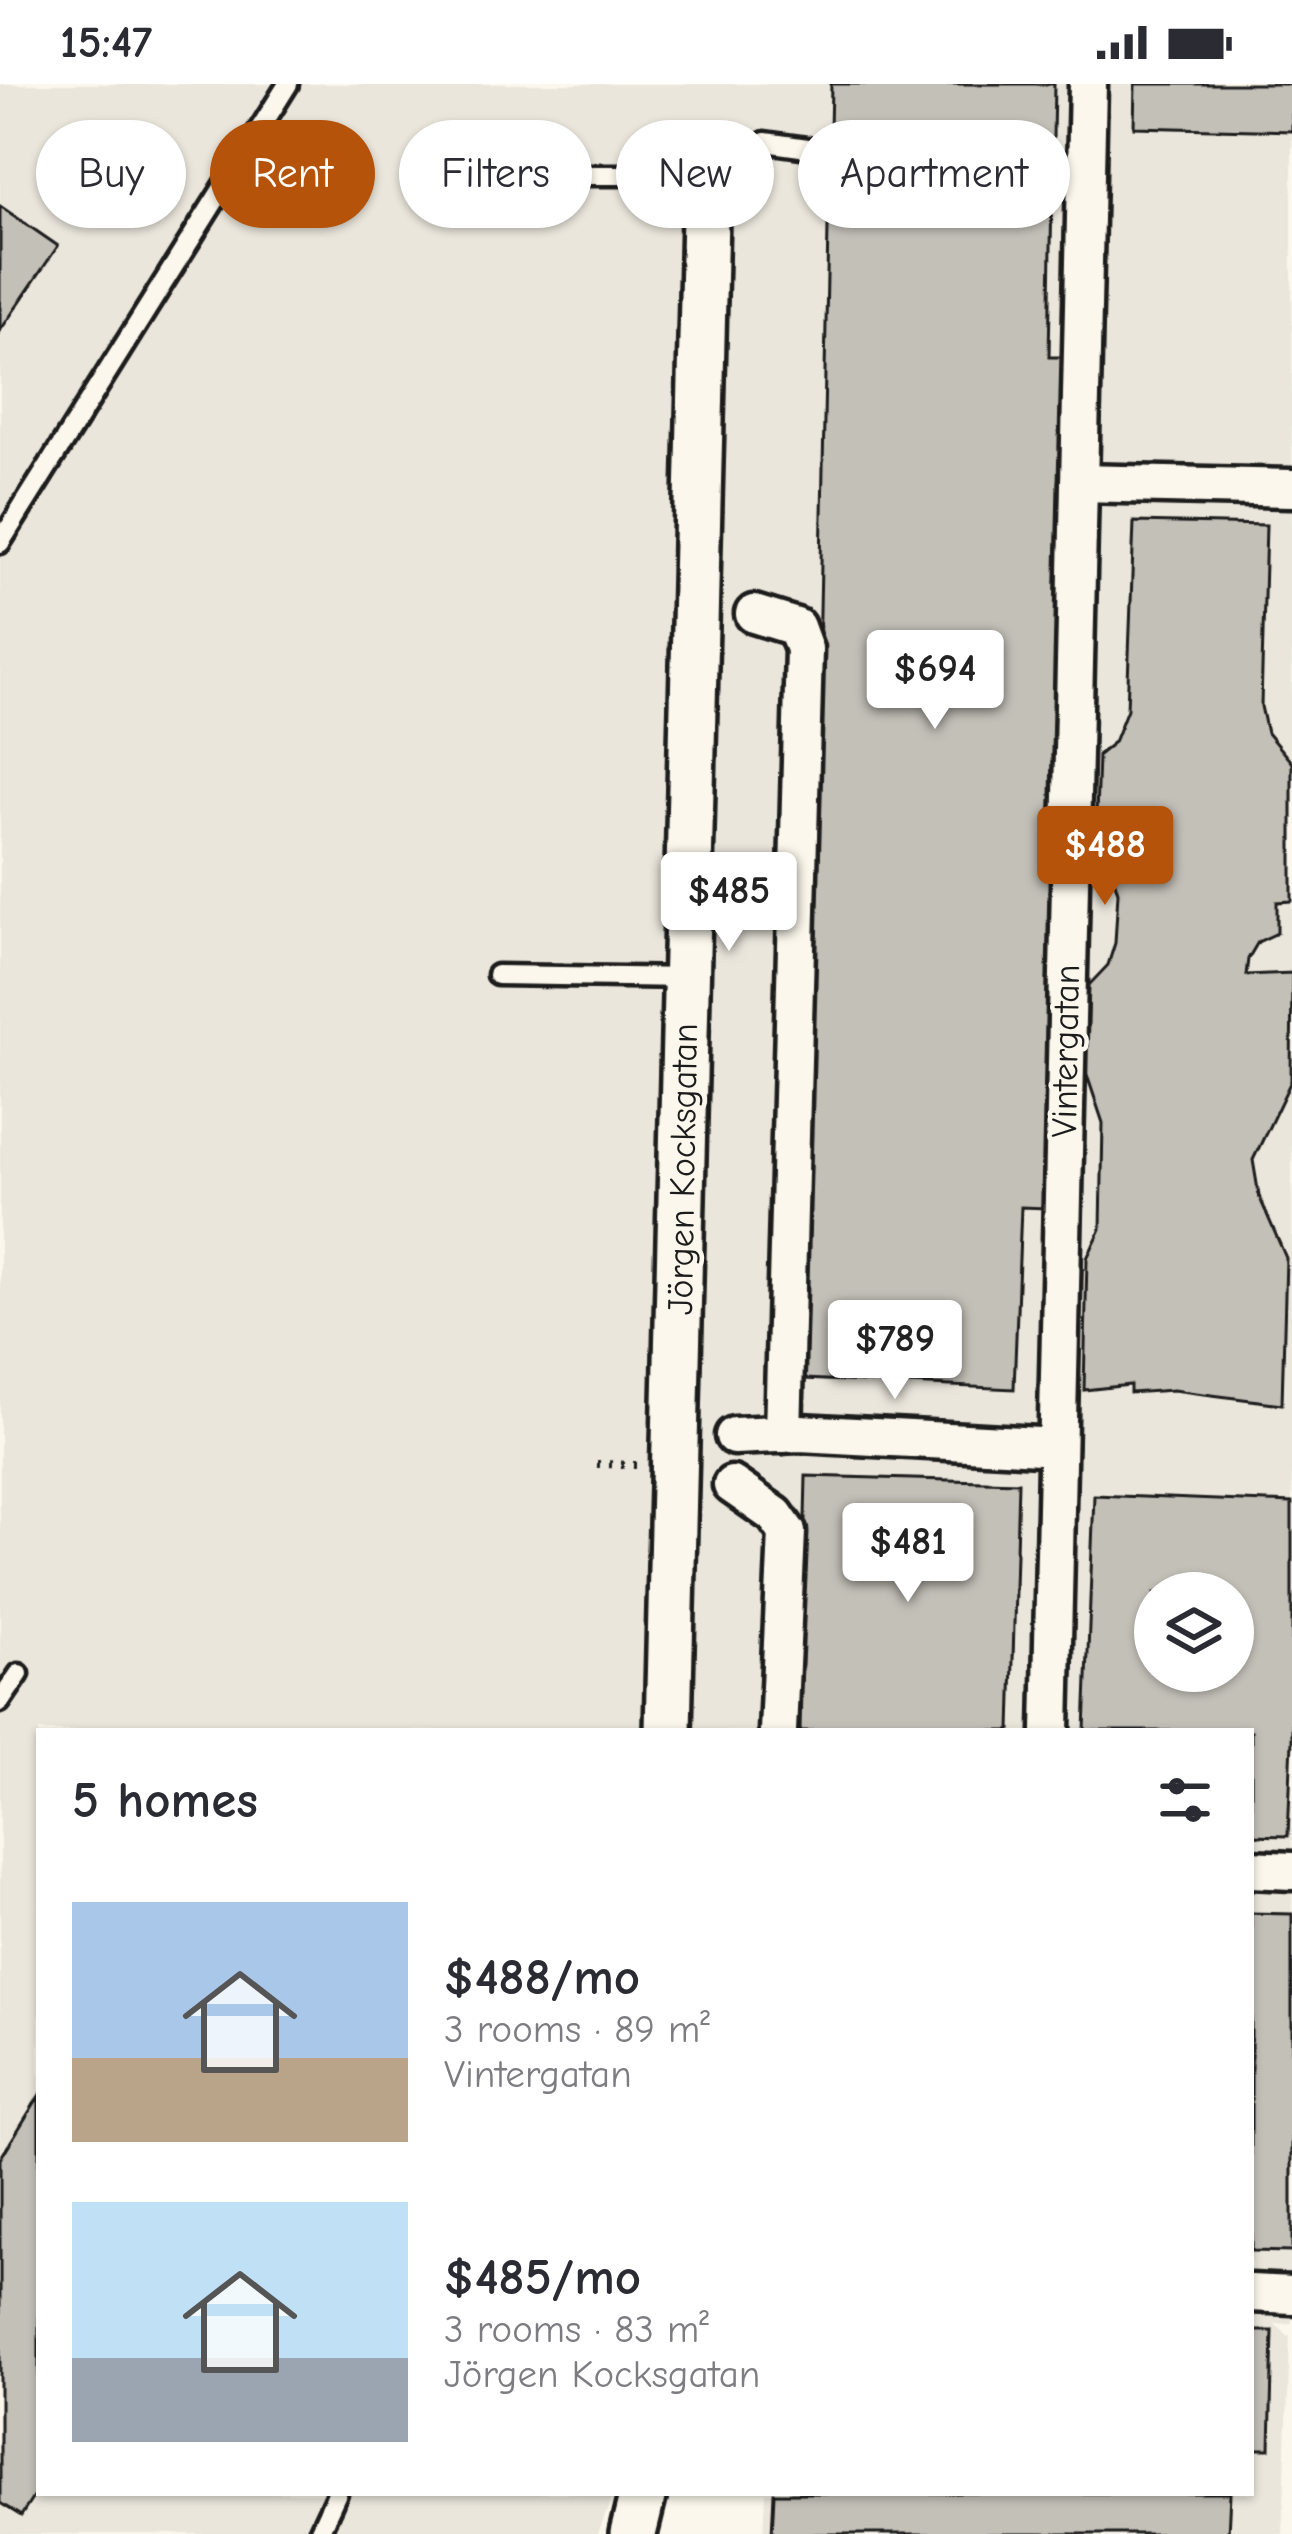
<!DOCTYPE html>
<html lang="en">
<head>
<meta charset="utf-8">
<style>
  :root { --surface:#fff; --page:#f2f2f3; --text:#2b2b33; --muted:#7c7c81; --accent:#b45309 }
  body { margin:0; font-family:"Comic Neue",sans-serif; background:var(--page); color:var(--text); height:100vh; display:flex; flex-direction:column; font-size:45px; white-space:nowrap }
  * { box-sizing:border-box; margin:0 }
  p { font-size:39px; color:var(--muted) }
  .icon { flex:none; width:66px; height:66px; fill:none; stroke:currentColor; stroke-width:2; stroke-linecap:round; stroke-linejoin:round }
  .map { position:relative; flex:1; overflow:hidden }
  .drawer { position:absolute; left:36px; top:1644px; width:1218px; height:768px; display:flex; flex-direction:column; background:var(--surface); border-radius:0px; box-shadow:0 3px 9px #0004 }
  .drawer>* { flex:none }
  .banner { position:absolute; left:36px; top:36px; width:1221px; height:108px; display:flex; gap:24px }
  .fabs { position:absolute; left:1134px; top:1488px; display:grid; gap:24px }
  .fabs a { display:grid; place-items:center; width:120px; height:120px; border-radius:50%; background:var(--surface); box-shadow:0 3px 9px #0004; font-size:60px }
  .price { position:absolute; translate:-50% -102px; padding:0 27px; border-radius:12px; background:#fff; color:#222; font-size:39px; line-height:78px; filter:drop-shadow(0 3px 6px #0008) }
  .price::after { content:''; position:absolute; left:50%; top:72px; width:36px; height:27px; margin-left:-18px; background:inherit; clip-path:polygon(0 0,100% 0,50% 100%) }
  .price.selected { background:var(--accent); color:#fff }
  ul { padding:0; list-style:none }
  li { display:flex; align-items:center; gap:36px; height:300px; padding:0 36px }
  li span { display:grid; place-items:center; flex:none; width:336px; height:240px; border-radius:0px; color:#555 }
  li>.icon { margin-inline-start:auto }
  span .icon { width:144px; height:144px; fill:#fffc; stroke-width:1 }
  li b { font-size:51px }
  h2 { display:flex; justify-content:space-between; align-items:center; height:144px; padding:0 36px; font-size:51px }
  .tag { padding:0 42px; border-radius:54px; background:var(--surface); box-shadow:0 3px 9px #0004; font-size:42px; line-height:108px }
  .tag.selected { background:var(--accent); color:#fff }
  .status { display:flex; justify-content:space-between; align-items:center; height:84px; padding:0 60px; background:var(--surface); direction:ltr }
  .status svg { height:33px; fill:currentColor }
  .map>svg:first-child { display:block }
  .built { fill:#eae6dc; fill-rule:evenodd }
  .building { fill:#c3c0b8; stroke:#1c1c1c; stroke-width:3; fill-rule:evenodd }
  .lines { fill:none; stroke-linecap:round; stroke-linejoin:round }
  .service-casing { stroke:#1c1c1c; stroke-width:27 }
  .minor-casing { stroke:#1c1c1c; stroke-width:45 }
  .tertiary-casing { stroke:#1c1c1c; stroke-width:54 }
  .path { stroke:#1c1c1c; stroke-width:8; stroke-dasharray:3 9; stroke-linecap:butt }
  .service { stroke:#fbf7ec; stroke-width:18 }
  .minor { stroke:#fbf7ec; stroke-width:36 }
  .tertiary { stroke:#fbf7ec; stroke-width:45 }
  .labels { text-anchor:middle; dominant-baseline:central; stroke-width:9; stroke-linejoin:round; paint-order:stroke }
  .street-label { font-size:36px; fill:#1c1c1c; stroke:#fbf7ec }
</style>
</head>
<body>
<div class="status"><b>15:47</b><svg viewBox="0 0 49 12"><path d="M0 12V9h3v3zM5 12V6h3v6zM10 12V3h3v9zM15 12V0h3v12zM26 1h20v11H26zM47 4h2v5h-2z"/></svg></div>
<div class="map">
<svg width="1292" height="2450" viewBox="0 0 1292 2450">
  <rect width="100%" height="100%" fill="#fbf7ec"/>
  <filter id="ink" filterUnits="userSpaceOnUse"><feTurbulence type="fractalNoise" baseFrequency=".00833" numOctaves="2"/><feDisplacementMap in="SourceGraphic" scale="24" xChannelSelector="R" yChannelSelector="G"/><feConvolveMatrix kernelMatrix="1 2 1 2 8 2 1 2 1" color-interpolation-filters="sRGB"/></filter>
  <g filter="url(#ink)">
    <path class="built" d="M0 0H1292V2239L1275 2240 1290 2253 1283 2450H764L766 2409H1251V1647H39V2409H614L598 2450H0ZM1155 1509H1233V1587H1155Z"/>
    <g class="building">
      <path d="M831 0H1054L1049 273H1070L1047 1124 1021 1123 1014 1305 804 1295Z"/>
      <path d="M1135 0H1292V47L1134 43Z"/>
      <path d="M0 122 58 162 0 247Z"/>
      <path d="M1134 438 1266 441 1261 622 1267 649 1292 679V817L1277 818V849L1258 858 1248 875 1246 891 1292 889 1291 997 1253 1076 1259 1112 1286 1174 1282 1320 1173 1306 1130 1309V1301L1084 1306 1087 1174 1101 1145 1103 1039 1086 988 1089 901 1108 881 1115 859 1118 808 1109 778 1095 763 1098 671 1114 658 1127 625Z"/>
      <path d="M806 1392 1018 1398 1011 1647H800Z"/>
      <path d="M1094 1411 1292 1419V1657L1288 1752 1251 1751V1647H1085ZM1155 1509H1233V1587H1155Z"/>
      <path d="M1251 1829 1292 1830V2168L1251 2167Z"/>
      <path d="M39 2012V2404L21 2432 0 2419V2075Z"/>
      <path d="M1251 2247H1273L1270 2365H1251Z"/>
      <path d="M774 2409H1230L1228 2450H772Z"/>
    </g>
    <g class="lines">
      <defs>
        <g id="service">
          <path d="M765 58 829 67"/>
          <path d="M515 112 529 94 543 91H705"/>
          <path d="M0 459 288 0"/>
          <path d="M497 891 688 894"/>
          <path d="M0 1618 19 1590"/>
          <path d="M318 2450 337 2409"/>
        </g>
        <g id="minor">
          <path d="M1079 399 1292 404"/>
          <path d="M754 530 796 543 804 565 783 1350"/>
          <path d="M734 1352 800 1349 1057 1363"/>
          <path d="M732 1401 775 1431 787 1448 778 1647"/>
          <path d="M1051 1647 1088 0"/>
          <path d="M1251 1785 1292 1787"/>
          <path d="M1251 2209 1292 2211"/>
        </g>
        <g id="tertiary">
          <path d="M668 1647 706 91"/>
          <path d="M633 2450 643 2409"/>
        </g>
      </defs>
      <use href="#service" class="service-casing"/>
      <use href="#minor" class="minor-casing"/>
      <use href="#tertiary" class="tertiary-casing"/>
      <path class="path" d="M597 1380 638 1381"/>
      <use href="#service" class="service"/>
      <use href="#minor" class="minor"/>
      <use href="#tertiary" class="tertiary"/>
    </g>
  </g>
  <g class="labels">
    <g class="street-label">
      <text transform="translate(1066 967) rotate(-89)">Vintergatan</text>
      <text transform="translate(683 1085) rotate(-89)">Jörgen Kocksgatan</text>
    </g>
  </g>
</svg>
<div class="fabs">
<a><svg class="icon" aria-label="layers" viewBox="0 0 24 24"><path d="M12 4l9 5-9 5-9-5zM3 14l9 5 9-5"/></svg></a>
</div>
<b class="price" style="left:935px;top:648px">$694</b>
<b class="price selected" style="left:1105px;top:824px">$488</b>
<b class="price" style="left:729px;top:870px">$485</b>
<b class="price" style="left:895px;top:1318px">$789</b>
<b class="price" style="left:908px;top:1521px">$481</b>
<div class="banner">
<a class="tag">Buy</a>
<a class="tag selected">Rent</a>
<a class="tag">Filters</a>
<a class="tag">New</a>
<a class="tag">Apartment</a>
</div>
<section class="drawer">
<h2>5 homes<svg class="icon" aria-label="filters" viewBox="0 0 24 24"><path d="M4 7h16M4 17h16"/><circle cx="9" cy="7" r="2"/><circle cx="15" cy="17" r="2"/></svg></h2>
<ul>
<li><span style="background:linear-gradient(#a9c7e8 65%,#b9a48a 0)"><svg class="icon" aria-label="home" viewBox="0 0 24 24"><path d="M3 11l9-7 9 7M6 9v11h12V9"/></svg></span><div><b>$488/mo</b><p>3 rooms · 89 m²</p><p>Vintergatan</p></div></li>
<li><span style="background:linear-gradient(#bfe0f5 65%,#9aa5b1 0)"><svg class="icon" aria-label="home" viewBox="0 0 24 24"><path d="M3 11l9-7 9 7M6 9v11h12V9"/></svg></span><div><b>$485/mo</b><p>3 rooms · 83 m²</p><p>Jörgen Kocksgatan</p></div></li>
</ul>
</section>
</div>
</body>
</html>
